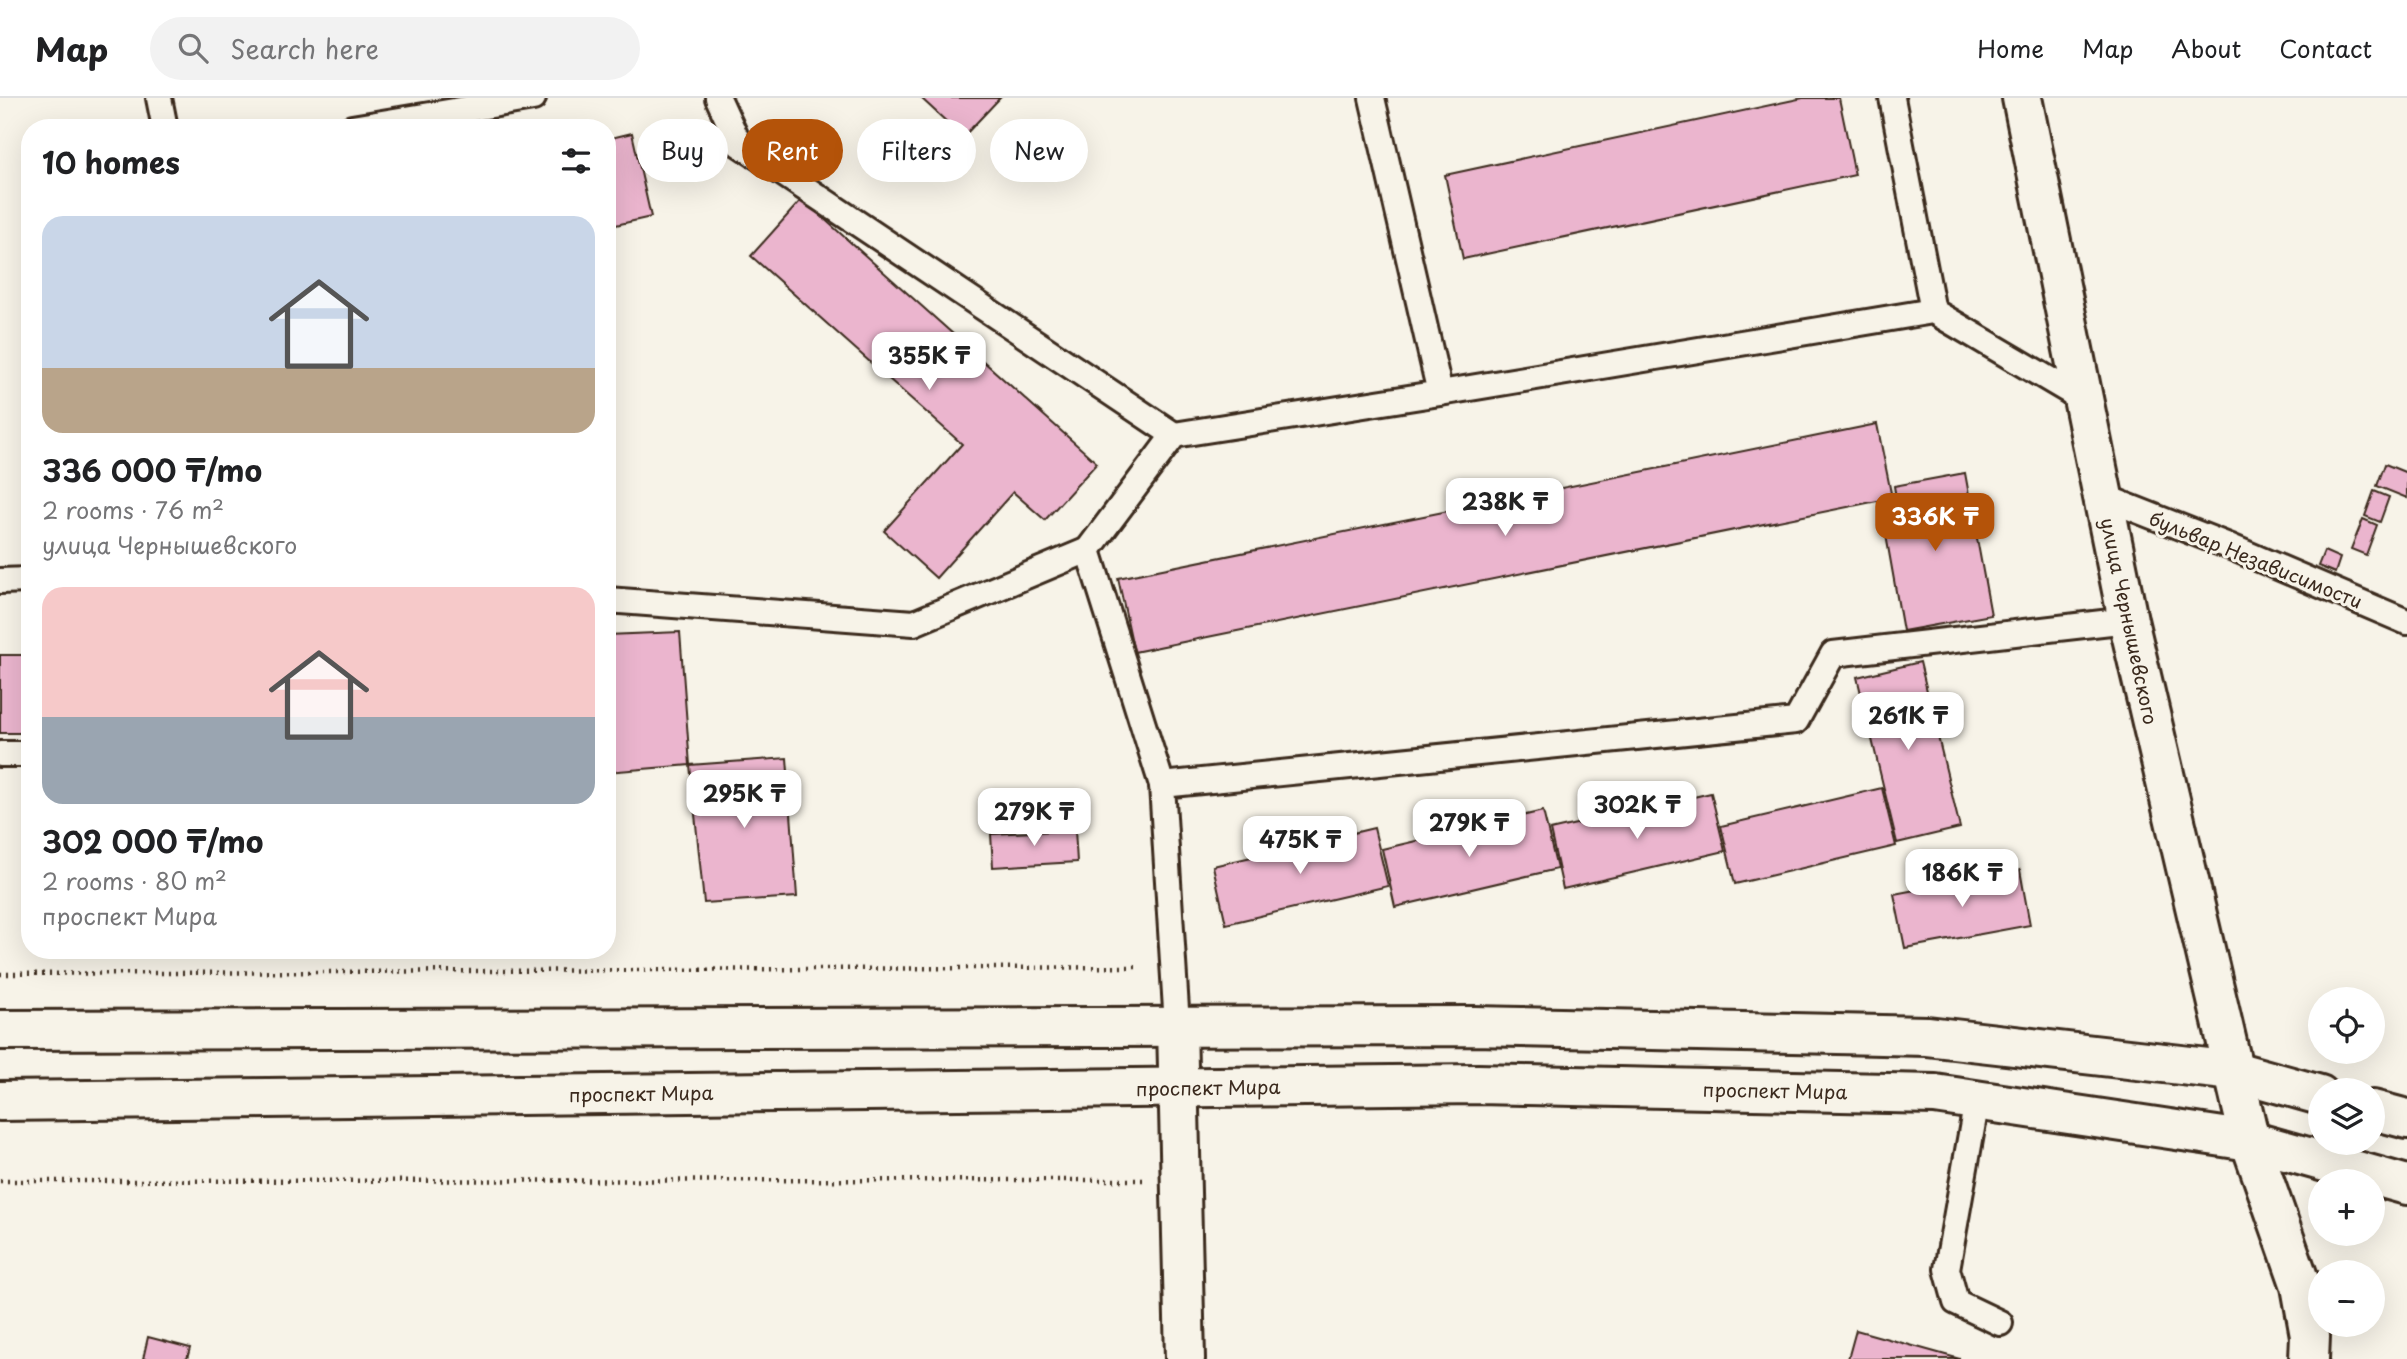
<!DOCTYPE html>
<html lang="en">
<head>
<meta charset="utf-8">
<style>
  :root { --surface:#fff; --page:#f2f2f2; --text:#202124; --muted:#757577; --line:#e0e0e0; --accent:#b45309 }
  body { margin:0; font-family:"Playpen Sans",sans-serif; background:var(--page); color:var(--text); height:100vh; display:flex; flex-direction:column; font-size:26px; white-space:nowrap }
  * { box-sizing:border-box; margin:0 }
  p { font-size:23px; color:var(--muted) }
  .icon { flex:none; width:38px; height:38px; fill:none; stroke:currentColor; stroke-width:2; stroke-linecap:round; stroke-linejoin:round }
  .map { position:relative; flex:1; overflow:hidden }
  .drawer { position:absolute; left:21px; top:21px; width:595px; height:840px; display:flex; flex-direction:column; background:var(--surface); border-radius:28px; box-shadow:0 7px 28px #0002 }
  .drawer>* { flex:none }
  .hud { position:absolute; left:637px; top:21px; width:665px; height:63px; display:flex; gap:14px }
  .fabs { position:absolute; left:2308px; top:889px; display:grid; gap:14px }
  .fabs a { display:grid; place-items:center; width:77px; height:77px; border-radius:50%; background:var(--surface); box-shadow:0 7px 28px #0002; font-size:35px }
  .price { position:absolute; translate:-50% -60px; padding:0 16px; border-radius:14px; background:#fff; color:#222; font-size:23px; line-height:46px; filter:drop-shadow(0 2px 4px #0008) }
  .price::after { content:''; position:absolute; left:50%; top:42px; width:21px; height:16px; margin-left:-10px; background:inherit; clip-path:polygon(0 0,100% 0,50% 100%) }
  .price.on { background:var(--accent); color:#fff }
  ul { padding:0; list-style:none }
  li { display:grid; align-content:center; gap:14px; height:371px; padding:0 21px }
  li span { display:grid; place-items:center; height:217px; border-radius:21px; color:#555 }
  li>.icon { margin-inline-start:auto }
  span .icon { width:126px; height:126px; fill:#fffc; stroke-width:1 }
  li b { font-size:30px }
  h2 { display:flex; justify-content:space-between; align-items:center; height:84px; padding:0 21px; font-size:30px }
  .pill { padding:0 24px; border-radius:32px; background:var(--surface); box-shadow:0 7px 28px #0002; font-size:24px; line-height:63px }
  .pill.on { background:var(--accent); color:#fff }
  header { display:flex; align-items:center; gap:42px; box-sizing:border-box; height:98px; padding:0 35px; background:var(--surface); border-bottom:2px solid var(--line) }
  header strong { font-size:33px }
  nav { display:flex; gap:38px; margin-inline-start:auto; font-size:24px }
  .search { width:490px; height:63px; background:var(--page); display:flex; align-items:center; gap:18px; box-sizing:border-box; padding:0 24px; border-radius:38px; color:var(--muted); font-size:26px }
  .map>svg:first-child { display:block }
  .building { fill:#ebb5ce; stroke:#3b2a1e; stroke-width:2 }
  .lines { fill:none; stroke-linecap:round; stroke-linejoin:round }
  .service-casing { stroke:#3b2a1e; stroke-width:30 }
  .minor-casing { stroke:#3b2a1e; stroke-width:44 }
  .tertiary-casing { stroke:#3b2a1e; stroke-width:44 }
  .secondary-casing { stroke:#3b2a1e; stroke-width:44 }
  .path { stroke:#3b2a1e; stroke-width:4.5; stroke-dasharray:2 5; stroke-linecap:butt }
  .service { stroke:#f7f3e8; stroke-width:24 }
  .minor { stroke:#f7f3e8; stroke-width:38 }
  .tertiary { stroke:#f7f3e8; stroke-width:38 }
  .secondary { stroke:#f7f3e8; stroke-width:38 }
  .labels { text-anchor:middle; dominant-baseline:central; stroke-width:6; stroke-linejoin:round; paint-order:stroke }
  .street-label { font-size:19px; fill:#3b2a1e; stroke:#f7f3e8 }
</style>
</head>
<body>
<header>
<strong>Map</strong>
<div class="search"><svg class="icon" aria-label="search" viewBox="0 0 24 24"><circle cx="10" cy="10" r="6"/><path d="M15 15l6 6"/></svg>Search here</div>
<nav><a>Home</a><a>Map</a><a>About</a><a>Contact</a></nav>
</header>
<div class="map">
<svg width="2407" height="1261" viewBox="0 0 2407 1261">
  <rect width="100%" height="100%" fill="#f7f3e8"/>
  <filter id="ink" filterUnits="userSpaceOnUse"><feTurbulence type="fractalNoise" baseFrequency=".0143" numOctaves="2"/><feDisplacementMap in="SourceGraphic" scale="14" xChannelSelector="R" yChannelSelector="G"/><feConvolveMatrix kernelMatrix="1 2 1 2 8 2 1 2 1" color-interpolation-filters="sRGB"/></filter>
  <g filter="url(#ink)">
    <g class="building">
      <path d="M921 0H1000L963 39Z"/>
      <path d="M1803 0H1839L1855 77 1463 161 1445 77Z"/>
      <path d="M632 35 651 119 607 129V41Z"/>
      <path d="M802 101 1097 365 1045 422 1013 394 936 480 884 433 962 346 751 158Z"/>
      <path d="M1877 326 1892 400 1134 554 1118 480Z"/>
      <path d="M2385 366 2407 375V400L2377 388Z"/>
      <path d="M1965 375 1991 517 1903 533 1880 403 1896 400 1894 388Z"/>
      <path d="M2374 393 2389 399 2380 424 2365 418Z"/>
      <path d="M2363 421 2377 427 2366 457 2351 451Z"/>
      <path d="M2324 453 2340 460 2335 475 2318 468Z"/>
      <path d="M680 534 690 667 607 674V537Z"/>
      <rect x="0" y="557" width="30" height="78"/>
      <path d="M1920 564 1960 730 1897 745 1857 579Z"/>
      <path d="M787 660 797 799 704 805 690 667Z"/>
      <path d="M1882 690 1896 748 1735 786 1721 728Z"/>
      <path d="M1711 695 1725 753 1563 791 1550 732Z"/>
      <path d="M1543 713 1557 771 1395 809 1382 751Z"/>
      <path d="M1374 730 1388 788 1226 826 1213 768Z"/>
      <path d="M1075 732 1077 764 993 769 991 736Z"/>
      <path d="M2020 772 2030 827 1905 850 1894 796Z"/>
      <path d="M1856 1232 1960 1261H1848Z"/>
      <path d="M148 1239 190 1250 187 1261H143Z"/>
    </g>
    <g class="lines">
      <defs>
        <g id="service">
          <path d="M159 0 165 30"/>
          <path d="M718 0 739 46 1174 337"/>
          <path d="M1892 0 1933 213"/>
          <path d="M352 30 533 0"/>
          <path d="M1440 295 1933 213 2084 302"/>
          <path d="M2104 399 2231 449 2407 524"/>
          <path d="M0 483 30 482"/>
          <path d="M607 502 914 525 1088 452"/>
          <path d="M0 656H30"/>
          <path d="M1162 687 1088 452 1174 337 1440 295 1372 0"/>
          <path d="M1177 928 1162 687 1796 623 1833 556 2128 522"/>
          <path d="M1977 1002 1947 1171 1956 1204 2000 1225"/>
        </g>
        <g id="minor">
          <path d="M1177 928 1185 1261"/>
          <path d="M2250 1043 2301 1188 2310 1238 2309 1261"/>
        </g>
        <path id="tertiary" d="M2022 0 2128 522 2250 1043"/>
        <g id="secondary">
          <path d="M0 932 1474 928 1927 938 2234 973 2320 997"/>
          <path d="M0 1003 1478 986 1935 996 2250 1043 2407 1087"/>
          <path d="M2373 1012 2407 1021"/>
        </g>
      </defs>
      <use href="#service" class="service-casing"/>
      <use href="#minor" class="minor-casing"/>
      <use href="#tertiary" class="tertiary-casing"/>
      <use href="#secondary" class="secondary-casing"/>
      <g class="path">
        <path d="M0 876 1140 869"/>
        <path d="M0 1083 1144 1082"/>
      </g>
      <use href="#service" class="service"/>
      <use href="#minor" class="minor"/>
      <use href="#tertiary" class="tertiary"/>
      <use href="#secondary" class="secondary"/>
    </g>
  </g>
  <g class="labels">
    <g class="street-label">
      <text transform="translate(2256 461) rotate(22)">бульвар Независимости</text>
      <text transform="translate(2130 523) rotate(78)">улица Чернышевского</text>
      <text transform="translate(1208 989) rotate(-1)">проспект Мира</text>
      <text transform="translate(1775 992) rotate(1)">проспект Мира</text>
      <text transform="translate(641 995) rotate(-1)">проспект Мира</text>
    </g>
  </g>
</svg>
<div class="fabs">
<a><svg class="icon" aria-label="locate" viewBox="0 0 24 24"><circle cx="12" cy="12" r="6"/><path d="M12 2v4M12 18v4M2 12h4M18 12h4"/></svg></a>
<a><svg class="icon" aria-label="layers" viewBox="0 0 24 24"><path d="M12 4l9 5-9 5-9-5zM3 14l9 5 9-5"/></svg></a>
<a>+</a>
<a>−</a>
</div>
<b class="price" style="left:929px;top:294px">355K ₸</b>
<b class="price" style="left:1505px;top:440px">238K ₸</b>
<b class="price on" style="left:1935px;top:455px">336K ₸</b>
<b class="price" style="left:1908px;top:654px">261K ₸</b>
<b class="price" style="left:744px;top:732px">295K ₸</b>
<b class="price" style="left:1637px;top:743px">302K ₸</b>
<b class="price" style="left:1034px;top:750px">279K ₸</b>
<b class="price" style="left:1469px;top:761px">279K ₸</b>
<b class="price" style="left:1300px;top:778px">475K ₸</b>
<b class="price" style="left:1962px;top:811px">186K ₸</b>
<div class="hud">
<a class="pill">Buy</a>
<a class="pill on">Rent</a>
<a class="pill">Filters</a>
<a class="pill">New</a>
</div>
<section class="drawer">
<h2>10 homes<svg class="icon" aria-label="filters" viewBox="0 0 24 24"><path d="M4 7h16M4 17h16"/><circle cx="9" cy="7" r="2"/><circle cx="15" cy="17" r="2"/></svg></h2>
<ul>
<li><span style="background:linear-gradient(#c9d6e8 70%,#b9a48a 0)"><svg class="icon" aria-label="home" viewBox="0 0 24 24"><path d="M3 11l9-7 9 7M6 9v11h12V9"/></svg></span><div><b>336 000 ₸/mo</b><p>2 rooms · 76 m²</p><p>улица Чернышевского</p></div></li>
<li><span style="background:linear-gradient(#f6c9c9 60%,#9aa5b1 0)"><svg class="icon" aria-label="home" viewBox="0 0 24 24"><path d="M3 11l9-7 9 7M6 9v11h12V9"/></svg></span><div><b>302 000 ₸/mo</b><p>2 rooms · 80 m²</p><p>проспект Мира</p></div></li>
</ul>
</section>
</div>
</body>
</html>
